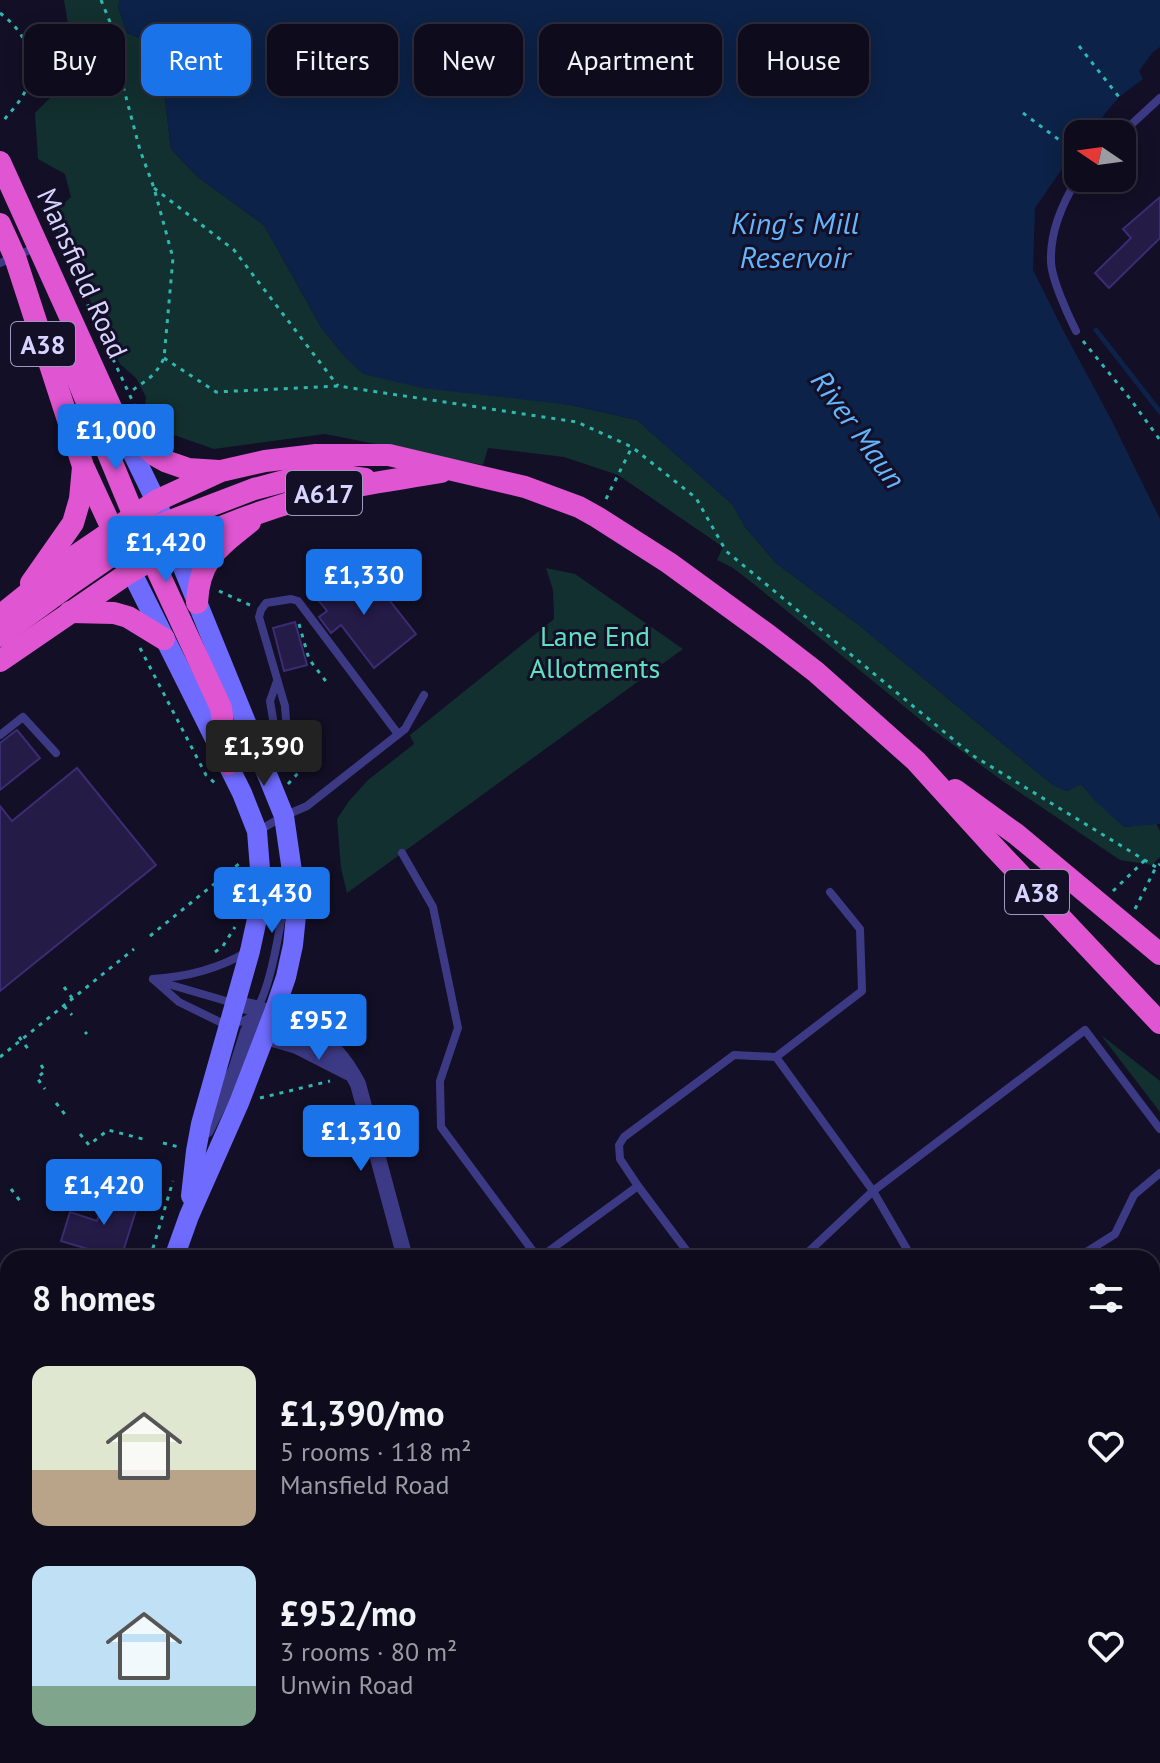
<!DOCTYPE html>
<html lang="en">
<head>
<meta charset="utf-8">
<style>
  :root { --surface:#0e0b1c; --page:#171425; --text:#f1f3f6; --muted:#9b9ba3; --line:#2e2b3b; --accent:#1a73e8 }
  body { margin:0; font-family:"PT Sans",sans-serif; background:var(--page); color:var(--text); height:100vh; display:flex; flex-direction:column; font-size:30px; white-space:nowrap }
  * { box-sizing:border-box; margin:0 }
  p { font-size:26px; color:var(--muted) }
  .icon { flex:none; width:44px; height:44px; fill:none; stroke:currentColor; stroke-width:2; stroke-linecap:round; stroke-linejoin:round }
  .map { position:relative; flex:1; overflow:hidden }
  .side { position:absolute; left:0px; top:1250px; width:1160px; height:514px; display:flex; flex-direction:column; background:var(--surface); border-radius:24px 24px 0 0; box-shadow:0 4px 20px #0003,0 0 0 2px var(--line) }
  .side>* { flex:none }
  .banner { position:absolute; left:24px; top:24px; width:1112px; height:72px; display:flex; gap:16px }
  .needle { width:52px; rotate:283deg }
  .fabs { position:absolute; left:1064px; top:120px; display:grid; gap:16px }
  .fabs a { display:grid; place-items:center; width:72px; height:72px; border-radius:16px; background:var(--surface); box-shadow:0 4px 20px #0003,0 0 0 2px var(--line); font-size:40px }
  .price { position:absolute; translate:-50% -68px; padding:0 18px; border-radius:8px; background:var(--accent); color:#fff; font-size:26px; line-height:52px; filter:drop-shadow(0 2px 4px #0008) }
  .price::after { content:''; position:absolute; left:50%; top:48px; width:24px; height:18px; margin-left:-12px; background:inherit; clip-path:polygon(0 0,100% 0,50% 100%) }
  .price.active { background:#222; color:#fff }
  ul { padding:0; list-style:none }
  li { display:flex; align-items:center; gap:24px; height:200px; padding:0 32px }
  li span { display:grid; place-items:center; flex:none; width:224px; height:160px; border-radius:16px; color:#555 }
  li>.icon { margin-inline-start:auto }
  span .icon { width:96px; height:96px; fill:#fffc; stroke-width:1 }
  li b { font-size:34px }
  h2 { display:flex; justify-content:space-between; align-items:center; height:96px; padding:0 32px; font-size:34px }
  .pill { padding:0 28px; border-radius:16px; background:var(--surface); box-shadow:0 4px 20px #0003,0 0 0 2px var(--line); font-size:28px; line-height:72px }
  .pill.active { background:var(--accent); color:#fff }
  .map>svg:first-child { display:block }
  .green { fill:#12302f }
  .water { fill:#0c2248 }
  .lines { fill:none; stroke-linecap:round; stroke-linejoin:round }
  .stream { stroke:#0c2248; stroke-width:5 }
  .building { fill:#241b47; stroke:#3b2d73; stroke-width:2 }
  .path { stroke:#2fb8b0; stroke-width:3; stroke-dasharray:4 6; stroke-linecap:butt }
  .service { stroke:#3d3a85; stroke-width:8 }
  .minor { stroke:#3d3a85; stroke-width:16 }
  .secondary { stroke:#6f6bff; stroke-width:20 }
  .trunk { stroke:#e055d1; stroke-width:22 }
  .labels { text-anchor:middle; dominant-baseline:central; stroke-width:6; stroke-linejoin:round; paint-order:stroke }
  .shield { fill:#130f26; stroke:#9e99be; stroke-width:2 }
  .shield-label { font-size:26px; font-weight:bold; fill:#d9d4ff }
  .street-label { font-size:28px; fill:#d9d4ff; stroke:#130f26 }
  .park-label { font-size:28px; fill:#5fe0c0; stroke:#130f26 }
  .water-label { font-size:30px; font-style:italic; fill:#62b6ff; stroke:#130f26 }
</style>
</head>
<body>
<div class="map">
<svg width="1160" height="1763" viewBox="0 0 1160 1763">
  <rect width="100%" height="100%" fill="#130f26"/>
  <g class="green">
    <path d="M64 0H120L118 7 127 33 150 42 164 91 171 149 199 178 264 225 321 327 345 357 363 373 571 405 637 420 732 504 746 528 776 563 860 626 1053 785 1067 791 1081 784 1124 827 1156 823 1160 831V857L1152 865 1120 860 1004 782 933 730 755 585 733 568 717 560 723 547 618 475 564 457 488 448 483 465 325 434 214 449 168 433 155 418 144 413 146 397 136 378 120 364 57 230 59 208 71 197 65 174 38 159 35 113 54 94 64 67 86 47 68 24Z"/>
    <path d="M546 568 575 574 683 649 347 893 341 868 337 819 349 801 368 780 414 744 410 735 554 619 553 590Z"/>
    <path d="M1101 1035 1160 1081V1112Z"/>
  </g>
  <path class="water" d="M120 0H1160V47L1153 52 1139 71 1143 79 1119 97 1088 134H1078V146L1035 208 1033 270 1063 330 1112 421 1160 519V824L1124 827 1096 802 1081 784 1067 791 1053 785 860 626 776 563 746 528 732 504 637 420 571 405 422 388 363 374 345 357 321 327 264 225 199 178 171 149 164 91 150 42 127 33 118 7Z"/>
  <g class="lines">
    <path class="stream" d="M1096 330 1160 412"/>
  </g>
  <g class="building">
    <path d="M1160 197V238L1109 288 1095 273 1131 238 1123 229Z"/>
    <path d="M354 572 363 583 371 577 416 634 374 668 341 625 331 633 319 617 327 611 311 591 327 578 335 587Z"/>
    <path d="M295 622 307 665 284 671 273 628Z"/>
    <path d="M17 730 40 758 0 790V743Z"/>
    <path d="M77 768 156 865 0 991V806L12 821Z"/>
    <path d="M108 1187 140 1198 121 1258H85L88 1249 61 1241 70 1212 97 1221Z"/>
  </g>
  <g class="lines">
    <g class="path">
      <path d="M101 0 112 27 117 63 140 150 154 188 173 258 164 358C154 379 145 380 129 393"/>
      <path d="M0 13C25 32 37 56 27 87 22 100 12 110 4 120"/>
      <path d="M25 38 113 31"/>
      <path d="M1079 46 1119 97"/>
      <path d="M1023 113 1074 151"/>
      <path d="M154 188 234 250 338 386"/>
      <path d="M58 241 139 415"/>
      <path d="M1083 341 1131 400 1160 440"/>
      <path d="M164 358 216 392 338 386 577 422 632 447 696 498 726 551 972 755 1156 867"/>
      <path d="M606 499 632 447"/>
      <path d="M219 591 252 606"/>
      <path d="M299 624 309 659 328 684"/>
      <path d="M140 648 206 775 216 784"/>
      <path d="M288 784 299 772V768"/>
      <path d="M1113 891 1145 860"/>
      <path d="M1135 909 1156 867 1160 864"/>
      <path d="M150 936 240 863"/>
      <path d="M215 952 223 946 235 927"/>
      <path d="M64 987 72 998"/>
      <path d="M64 1006 72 1015"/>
      <path d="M85 1032 87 1034"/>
      <path d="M19 1037 29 1050"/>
      <path d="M0 1057 134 949"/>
      <path d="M41 1065 45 1071 37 1078 45 1089"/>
      <path d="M260 1098 330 1081"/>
      <path d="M56 1103 67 1117"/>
      <path d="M80 1134 89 1145 108 1130 143 1139"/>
      <path d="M163 1143 179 1147"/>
      <path d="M11 1189 23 1205"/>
      <path d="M150 1258 173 1181"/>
      <path d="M0 1439 2 1440 8 1422"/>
      <path d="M0 1505 8 1508"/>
      <path d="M0 1575 8 1578"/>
      <path d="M0 1696 8 1674"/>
    </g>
    <g class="service">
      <path d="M1121 134 1160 98"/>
      <path d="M0 263 37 247"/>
      <path d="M1076 331C1068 315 1051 278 1051 261 1050 231 1063 202 1078 178"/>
      <path d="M277 681 270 701 275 731 283 743"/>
      <path d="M0 735 23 717 56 753"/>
      <path d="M293 757 283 744 286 720 285 706 259 617 261 610 266 603 291 599 298 601 398 734"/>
      <path d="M258 831 284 816 307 806 405 729 424 695"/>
      <path d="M402 853 433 907 458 1028 440 1081 441 1127 538 1258"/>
      <path d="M153 979 179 1002 228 1026C235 1023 245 1022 251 1016 271 999 282 913 287 885"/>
      <path d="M153 979C187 977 218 969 247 952"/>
      <path d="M161 982 233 1003"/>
      <path d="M776 1057 873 1191 912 1258"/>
      <path d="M545 1258 549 1251 638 1186"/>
      <path d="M692 1258 638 1186 620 1159 619 1145 624 1137 734 1055 776 1057 862 991 860 929 830 892"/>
      <path d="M802 1258 873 1191 1085 1030 1160 1129"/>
      <path d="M1077 1258 1115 1234 1134 1195 1160 1173"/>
      <path d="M1152 1617 1160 1628"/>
      <path d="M669 1763 678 1758"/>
    </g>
    <g class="minor">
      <path d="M234 1003C291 1016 329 1028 358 1084L405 1258"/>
      <path d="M256 1034 297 1046 348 1072"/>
      <path d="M206 1130 236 1070 248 1032 254 1020 262 1015 272 1013"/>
      <path d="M0 1334 8 1335"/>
      <path d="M545 1756 547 1763"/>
      <path d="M122 1762 154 1763"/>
      <path d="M157 1763 173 1756"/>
    </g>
    <g class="secondary">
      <path d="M118 423 156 501 284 816 297 906 293 945 286 977 274 1012 239 1103 189 1216 174 1258"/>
      <path d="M125 559 242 793 257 831 261 882 260 905 250 951 201 1124 196 1151 191 1196"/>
      <path d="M0 1750 8 1727"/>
    </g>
    <g class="trunk">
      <path d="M0 162 118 423 156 456 165 461 188 469 219 471"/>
      <path d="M0 224 15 257 83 466 113 531"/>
      <path d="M68 329 74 371 134 516C138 536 135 552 130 572"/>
      <path d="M113 531H137L152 528 254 489 292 479 331 474 365 479"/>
      <path d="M151 546 152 559 221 708 228 764"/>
      <path d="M31 583 73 523 80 499 83 467"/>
      <path d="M197 603C199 559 218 548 250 522"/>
      <path d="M70 612 114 613 128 617 164 639"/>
      <path d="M0 616 72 558 156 501 221 471 265 461 316 455H389L525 487 579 507 597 517 669 563 768 635 816 672 916 761 993 846 1160 1023"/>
      <path d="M0 636 72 583 121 549 146 545"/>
      <path d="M0 661 130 572C192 535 255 511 325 493 362 483 403 479 441 472"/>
      <path d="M955 790 1016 834 1160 954"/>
    </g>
  </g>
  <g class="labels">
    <g class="shield">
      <rect x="11" y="322" width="64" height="44" rx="6"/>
      <rect x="286" y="471" width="76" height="44" rx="6"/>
      <rect x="1005" y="870" width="64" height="44" rx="6"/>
    </g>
    <g class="shield-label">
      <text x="43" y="344">A38</text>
      <text x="324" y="493">A617</text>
      <text x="1037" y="892">A38</text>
    </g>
    <g class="street-label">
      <text transform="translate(83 273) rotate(66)">Mansfield Road</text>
    </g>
    <g class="park-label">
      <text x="595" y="635">Lane End<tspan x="595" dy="32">Allotments</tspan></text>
    </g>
    <g class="water-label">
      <text x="795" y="222">King's Mill<tspan x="795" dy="34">Reservoir</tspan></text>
      <text transform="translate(859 429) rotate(54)">River Maun</text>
    </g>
  </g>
</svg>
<div class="fabs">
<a><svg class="needle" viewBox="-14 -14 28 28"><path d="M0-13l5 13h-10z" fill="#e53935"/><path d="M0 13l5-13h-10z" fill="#9b9ba3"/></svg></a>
</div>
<b class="price" style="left:116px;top:472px">£1,000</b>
<b class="price" style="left:166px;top:584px">£1,420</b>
<b class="price" style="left:364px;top:617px">£1,330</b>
<b class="price active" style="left:264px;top:788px">£1,390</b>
<b class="price" style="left:272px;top:935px">£1,430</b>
<b class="price" style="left:319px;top:1062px">£952</b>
<b class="price" style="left:361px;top:1173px">£1,310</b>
<b class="price" style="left:104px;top:1227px">£1,420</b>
<div class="banner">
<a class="pill">Buy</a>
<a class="pill active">Rent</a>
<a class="pill">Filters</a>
<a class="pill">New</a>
<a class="pill">Apartment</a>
<a class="pill">House</a>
</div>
<section class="side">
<h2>8 homes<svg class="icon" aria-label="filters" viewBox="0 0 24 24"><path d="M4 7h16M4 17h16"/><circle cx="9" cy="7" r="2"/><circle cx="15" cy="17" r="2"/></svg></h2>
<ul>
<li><span style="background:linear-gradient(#dfe7d0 65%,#b9a48a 0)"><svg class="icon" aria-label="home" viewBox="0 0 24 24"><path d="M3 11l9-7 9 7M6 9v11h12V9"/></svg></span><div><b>£1,390/mo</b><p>5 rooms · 118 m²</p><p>Mansfield Road</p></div><svg class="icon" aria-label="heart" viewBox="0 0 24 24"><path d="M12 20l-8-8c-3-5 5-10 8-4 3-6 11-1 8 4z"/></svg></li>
<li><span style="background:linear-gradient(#bfe0f5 75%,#7fa58c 0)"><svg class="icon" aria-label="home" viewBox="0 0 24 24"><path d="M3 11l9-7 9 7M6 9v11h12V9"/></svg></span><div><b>£952/mo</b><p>3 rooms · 80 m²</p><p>Unwin Road</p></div><svg class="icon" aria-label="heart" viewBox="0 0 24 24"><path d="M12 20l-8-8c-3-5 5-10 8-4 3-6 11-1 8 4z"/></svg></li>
</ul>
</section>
</div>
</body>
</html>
